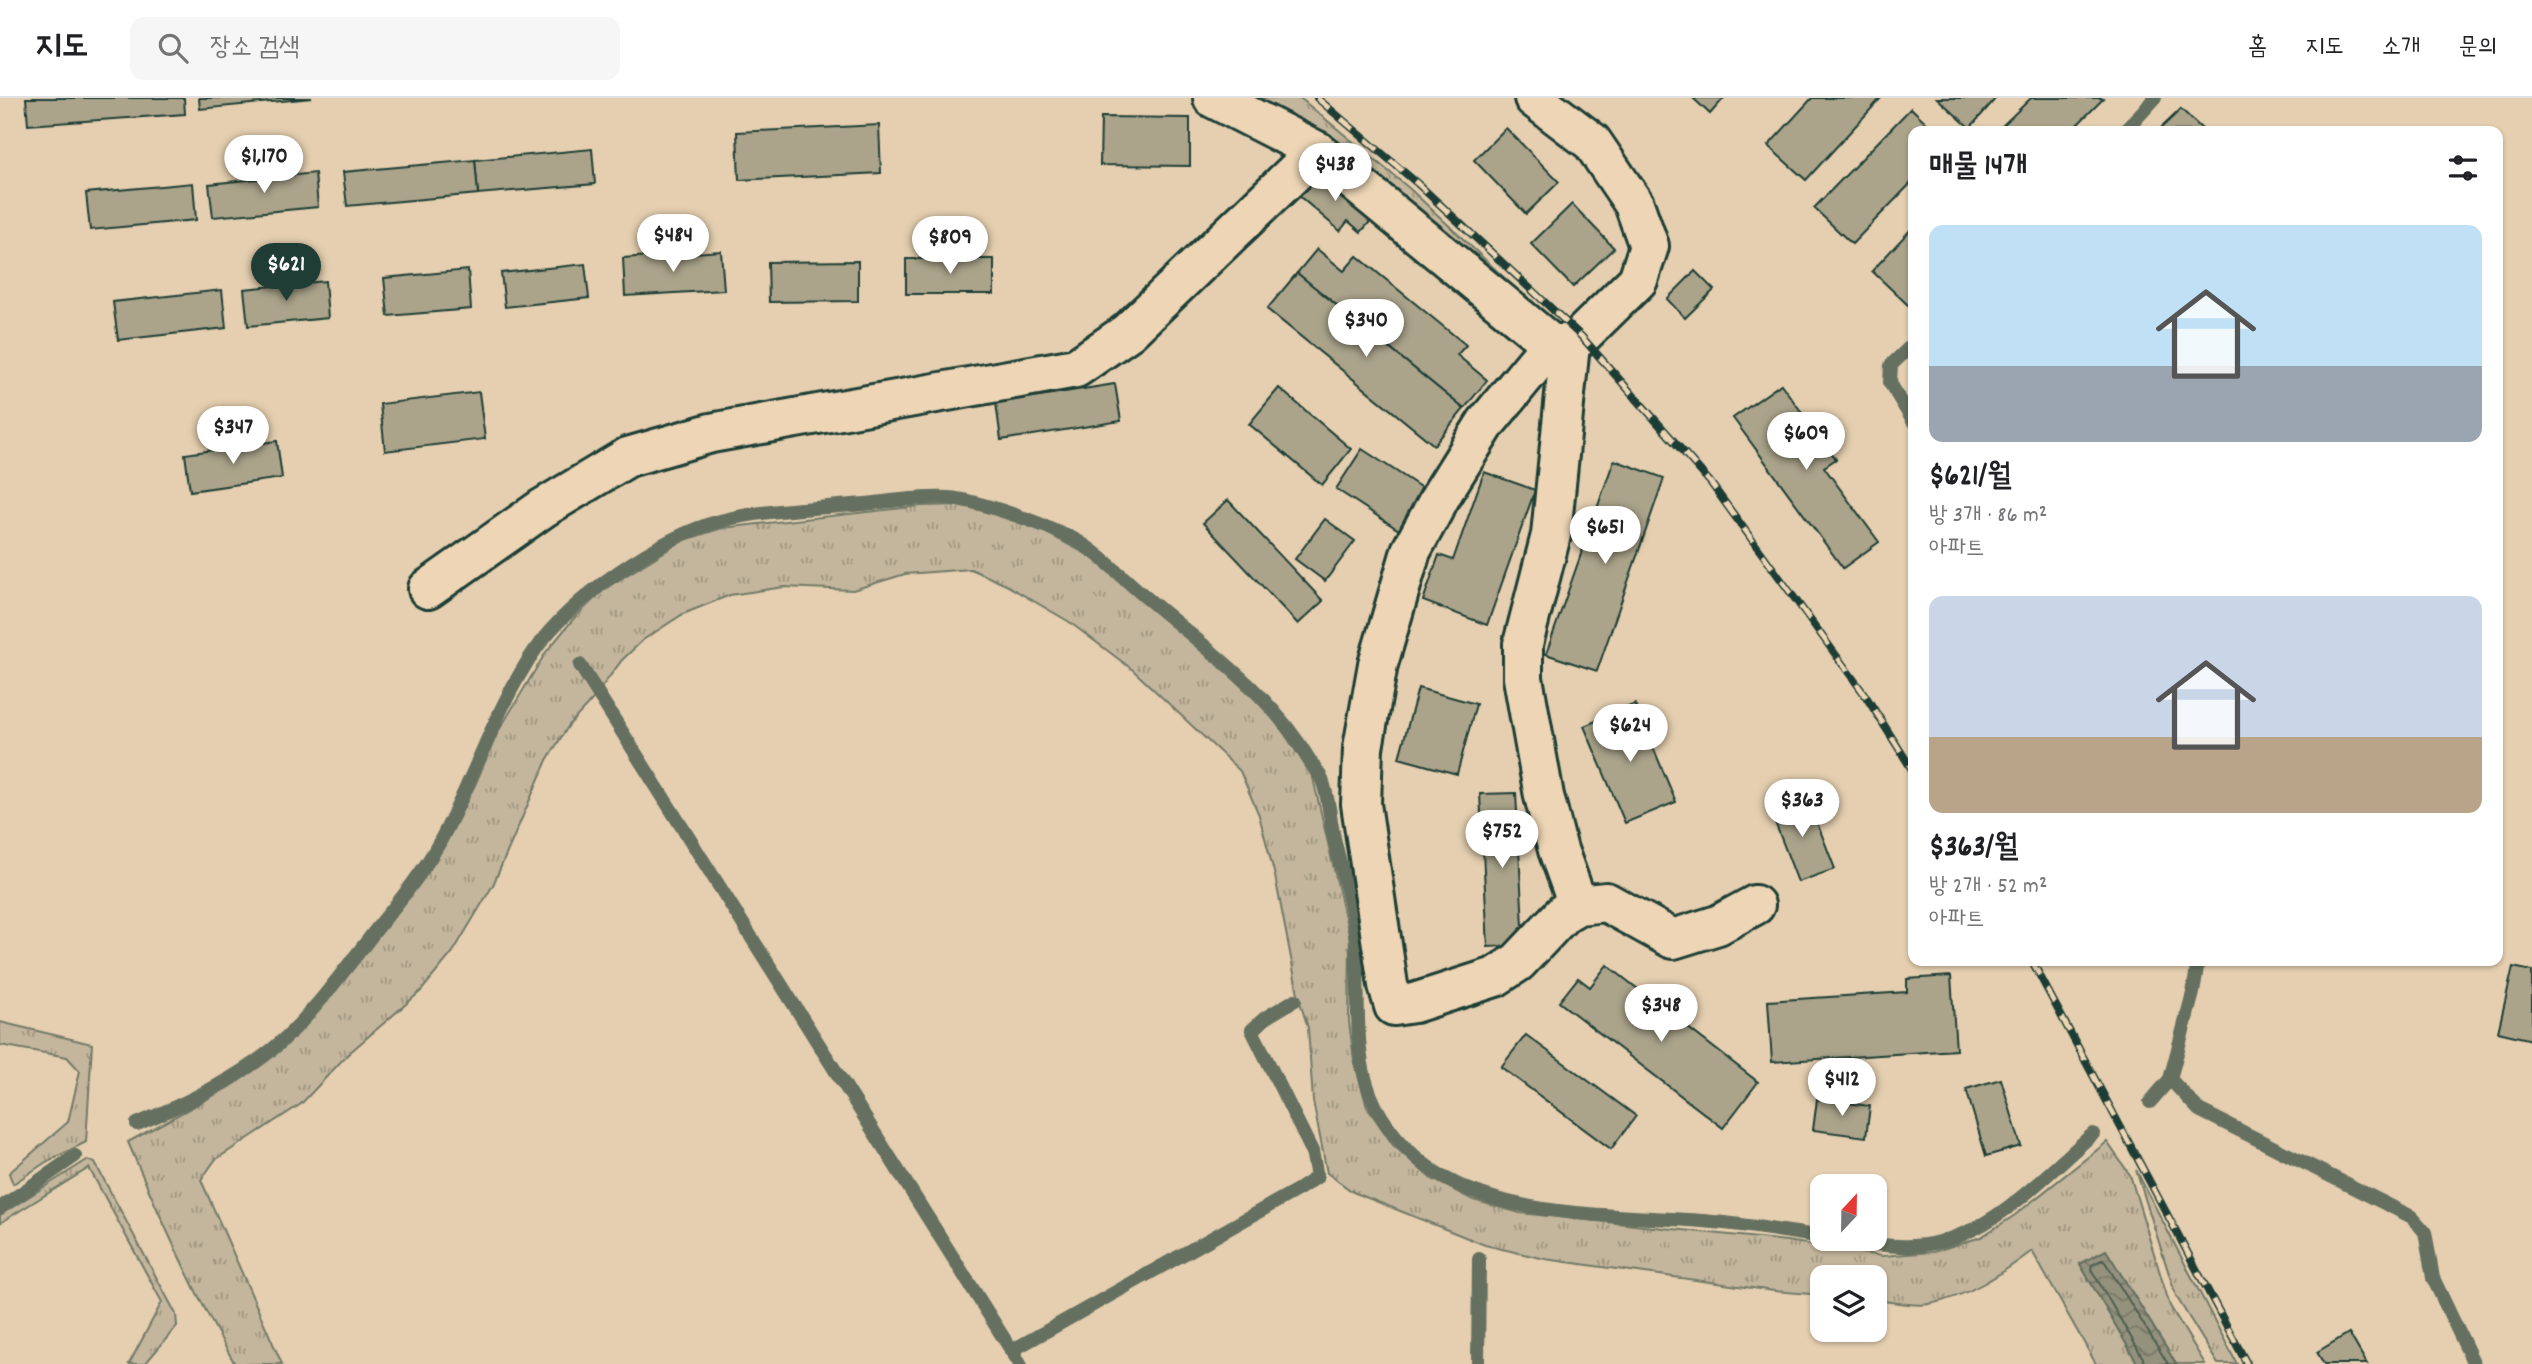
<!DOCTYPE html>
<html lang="ko">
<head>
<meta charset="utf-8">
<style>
  :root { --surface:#fff; --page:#f6f6f6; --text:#202124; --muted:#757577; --line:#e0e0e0; --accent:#1f3d34 }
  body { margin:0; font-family:Dekko,"Poor Story",sans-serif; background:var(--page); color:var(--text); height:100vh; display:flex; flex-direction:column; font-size:26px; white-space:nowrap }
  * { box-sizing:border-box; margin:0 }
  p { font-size:23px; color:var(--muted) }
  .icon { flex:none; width:38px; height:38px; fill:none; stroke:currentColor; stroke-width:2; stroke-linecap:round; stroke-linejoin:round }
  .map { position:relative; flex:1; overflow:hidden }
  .panel { position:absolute; left:1908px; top:28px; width:595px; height:840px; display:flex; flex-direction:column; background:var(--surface); border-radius:14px; box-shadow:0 2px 5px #0004 }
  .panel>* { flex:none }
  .needle { width:46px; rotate:22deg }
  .tools { position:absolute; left:1810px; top:1076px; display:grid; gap:14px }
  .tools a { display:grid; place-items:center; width:77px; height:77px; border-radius:14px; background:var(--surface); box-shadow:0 2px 5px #0004; font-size:35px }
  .price { position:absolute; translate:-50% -60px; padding:0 16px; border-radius:24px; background:#fff; color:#222; font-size:23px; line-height:46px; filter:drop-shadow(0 2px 4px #0008) }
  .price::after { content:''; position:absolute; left:50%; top:42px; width:21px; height:16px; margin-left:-10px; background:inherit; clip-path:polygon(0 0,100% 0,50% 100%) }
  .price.selected { background:var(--accent); color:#fff }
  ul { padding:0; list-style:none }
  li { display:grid; align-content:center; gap:14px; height:371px; padding:0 21px }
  li span { display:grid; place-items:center; height:217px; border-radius:14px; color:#555 }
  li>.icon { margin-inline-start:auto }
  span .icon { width:126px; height:126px; fill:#fffc; stroke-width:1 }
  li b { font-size:30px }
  h2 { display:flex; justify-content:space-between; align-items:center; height:84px; padding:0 21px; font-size:30px }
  header { display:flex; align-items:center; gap:42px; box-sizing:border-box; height:98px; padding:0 35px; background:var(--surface); border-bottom:2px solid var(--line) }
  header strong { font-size:33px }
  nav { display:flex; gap:38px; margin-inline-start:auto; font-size:24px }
  .search { width:490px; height:63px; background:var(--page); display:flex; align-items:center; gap:18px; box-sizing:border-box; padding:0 24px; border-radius:14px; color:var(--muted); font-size:26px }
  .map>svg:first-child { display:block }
  .grass { fill:url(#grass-tufts); stroke:#727a68; stroke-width:2 }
  .water { fill:url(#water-waves); stroke:#657060; stroke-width:2 }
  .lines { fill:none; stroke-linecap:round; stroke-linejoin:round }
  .shore { stroke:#4e5f51; stroke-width:2 }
  .stream { stroke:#657060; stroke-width:14 }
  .building { fill:#aba48b; stroke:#1f3d34; stroke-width:2 }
  .street-casing { stroke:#1f3d34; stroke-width:44 }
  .street { stroke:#edd5b5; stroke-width:38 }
  .rail-casing { stroke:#1f3d34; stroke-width:8 }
  .rail { stroke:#edd5b5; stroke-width:5; stroke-dasharray:16; stroke-linecap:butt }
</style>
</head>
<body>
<header>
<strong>지도</strong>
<div class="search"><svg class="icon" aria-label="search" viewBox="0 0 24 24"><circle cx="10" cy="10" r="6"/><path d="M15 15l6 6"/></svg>장소 검색</div>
<nav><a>홈</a><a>지도</a><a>소개</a><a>문의</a></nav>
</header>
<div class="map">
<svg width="2532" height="1266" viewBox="0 0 2532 1266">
  <defs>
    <pattern id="grass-tufts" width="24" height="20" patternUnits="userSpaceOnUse" patternTransform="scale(1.75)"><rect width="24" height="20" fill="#c4b69c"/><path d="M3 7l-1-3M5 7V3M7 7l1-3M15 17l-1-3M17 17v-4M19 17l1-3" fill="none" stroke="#9f9580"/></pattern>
    <pattern id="water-waves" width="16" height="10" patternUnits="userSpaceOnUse" patternTransform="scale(1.75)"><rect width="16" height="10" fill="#94927d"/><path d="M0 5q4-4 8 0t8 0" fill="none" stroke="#787867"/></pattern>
  </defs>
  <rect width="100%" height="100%" fill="#e5cfb0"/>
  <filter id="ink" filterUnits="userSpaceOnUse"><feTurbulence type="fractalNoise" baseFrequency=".0143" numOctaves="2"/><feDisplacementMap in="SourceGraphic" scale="14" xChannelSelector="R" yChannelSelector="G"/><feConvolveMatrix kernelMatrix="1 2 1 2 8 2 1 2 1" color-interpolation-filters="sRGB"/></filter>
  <g filter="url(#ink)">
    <g class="grass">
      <path d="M1241 0H1300L1410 91 1528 202 1506 192Z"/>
      <path d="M966 407 1041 432 1090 458 1219 567 1272 616 1313 680 1350 841 1349 924 1354 962 1367 1009 1393 1047 1430 1080 1473 1102 1520 1115 1787 1143 1882 1158 1933 1154 1981 1139 2015 1117 2107 1044 2130 1077 2170 1208 2205 1266H2176L2106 1152 2080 1166 2138 1266H2096L2032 1153C2001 1176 1968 1199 1929 1206 1913 1209 1891 1203 1874 1202V1180H1822V1197L1774 1193 1545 1161 1485 1147 1353 1094 1327 1075 1313 1003 1308 930 1299 901 1275 778 1259 717 1240 673 1133 572 1108 553 1068 523 1006 487 971 471 905 476 853 492 784 489 730 497 683 516 643 542 622 562 592 602 569 627 547 662 493 787 453 854 421 893 348 956 301 1006 215 1062 201 1082 282 1266H235C194 1195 160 1119 128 1044L235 986 283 950 328 902 370 850 444 749 475 687 498 634 546 554 575 519 606 490 682 443 722 430 921 408Z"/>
      <path d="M0 924 92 946 86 1044 46 1064 13 1086 9 1075 68 1024 80 973 67 959 0 947Z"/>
      <path d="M87 1062 95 1065 176 1216 177 1228 145 1266H129L162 1204 89 1070 0 1125V1117Z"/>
      <path d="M2136 1072 2237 1266H2218L2176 1198Z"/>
    </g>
    <path class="water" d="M2106 1152 2176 1266H2138L2080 1166Z"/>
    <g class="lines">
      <path class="shore" d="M2144 1266 2143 1260 2091 1171 2092 1167 2101 1162 2105 1164 2168 1266"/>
      <g class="stream">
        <path d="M2125 33 2155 0"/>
        <path d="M1913 246 1891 267 1890 285 1913 323"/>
        <path d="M580 567 1020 1266"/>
        <path d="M2170 981 2199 1012 2412 1119 2425 1134 2433 1180 2474 1266"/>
        <path d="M2150 1004 2170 981 2193 895 2198 863"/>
        <path d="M137 1026C185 1006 244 978 282 943 315 913 340 877 368 842 392 811 420 780 439 745 474 682 494 612 535 552 571 500 660 439 720 423 763 412 808 411 852 407 883 405 917 398 948 400 978 402 1058 430 1084 447 1107 462 1127 484 1148 501 1207 551 1269 594 1309 661 1313 668 1319 674 1322 682 1329 699 1330 722 1334 740 1342 775 1354 811 1356 846 1362 937 1343 1000 1424 1066 1494 1122 1616 1116 1703 1123 1743 1126 1782 1133 1822 1139"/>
        <path d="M0 1110 75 1058"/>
        <path d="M1838 1141C1863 1145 1888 1149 1913 1148 1987 1144 2040 1081 2093 1036"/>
        <path d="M1011 1253 1299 1091 1317 1079 1312 1053 1252 932 1265 920 1295 902"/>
        <path d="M1478 1266 1479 1161"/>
      </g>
    </g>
    <g class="building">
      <path d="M26 0H184L185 16 28 27Z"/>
      <path d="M199 0H312L200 11Z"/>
      <path d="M1693 0H1724L1710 16Z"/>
      <path d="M1812 0H1881L1806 82 1768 48Z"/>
      <path d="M1937 0H1996L1970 30Z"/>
      <path d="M2031 0H2101L2103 1 2071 33H1997Z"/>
      <path d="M1911 10 1935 33H1913V83L1852 146 1814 110Z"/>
      <path d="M2181 11 2204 33H2158Z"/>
      <path d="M1101 19 1190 20V68L1100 67Z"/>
      <path d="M879 27 881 75 739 82 737 34Z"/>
      <path d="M1506 30 1559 84 1526 116 1474 62Z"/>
      <path d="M592 51 595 86 478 96 475 62Z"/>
      <path d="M475 62 478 96 347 108 343 74Z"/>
      <path d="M1319 71 1375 118 1361 134 1348 123 1340 133 1298 97Z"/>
      <path d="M315 75 318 109 213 119 209 86Z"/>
      <path d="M193 85 196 122 90 132 86 95Z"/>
      <path d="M1572 106 1614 150 1573 189 1531 146Z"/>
      <path d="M1913 129V204L1909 208 1872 173Z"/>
      <path d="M1317 151 1344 173 1357 158 1466 247 1457 257 1487 282 1464 311 1297 175Z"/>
      <path d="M721 153 724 192 625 198 623 160Z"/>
      <rect x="906" y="161" width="88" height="35"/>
      <path d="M858 163V203L769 204 768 164Z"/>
      <path d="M585 166 589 200 505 209 501 175Z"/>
      <path d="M468 172 471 211 388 218 384 180Z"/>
      <path d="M1695 173 1714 192 1685 220 1667 201Z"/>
      <path d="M1297 175 1464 311 1434 347 1267 211Z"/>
      <path d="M325 183 328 220 248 228 244 191Z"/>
      <path d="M222 192 226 230 118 242 113 204Z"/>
      <path d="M1115 286 1121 323 1001 342 996 305Z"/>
      <path d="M1781 286 1836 361 1824 369 1879 444 1843 470 1733 320Z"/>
      <path d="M1279 290 1351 351 1322 387 1249 326Z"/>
      <path d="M479 294 485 341 385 353 380 306Z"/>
      <path d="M277 343 282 380 190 393 185 356Z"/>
      <path d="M1362 351 1428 394 1402 434 1336 391Z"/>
      <path d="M1614 362 1664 380 1597 573 1546 556Z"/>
      <path d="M1484 374 1535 392 1487 527 1423 503 1439 457 1453 462Z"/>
      <path d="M1228 402 1323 503 1298 526 1203 425Z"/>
      <path d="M1325 421 1355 443 1325 483 1295 461Z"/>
      <path d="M1418 590 1476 606 1457 676 1399 660Z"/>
      <path d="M1635 606 1676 704 1625 725 1584 628Z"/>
      <path d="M1516 695 1524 847 1488 849 1480 696Z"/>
      <path d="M1806 696 1835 771 1798 784 1770 711Z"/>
      <path d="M1607 867 1758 984 1723 1030 1559 904 1578 880 1590 889Z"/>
      <path d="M2513 869 2532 873V942L2498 934Z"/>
      <path d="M1951 878 1956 952 1772 964 1768 903 1907 894V881Z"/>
      <path d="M1526 937 1636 1018 1611 1051 1501 969Z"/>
      <path d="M2001 981 2021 1048 1986 1058 1966 991Z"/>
      <path d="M1817 1001 1870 1008 1866 1039 1813 1032Z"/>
      <path d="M2349 1235 2367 1266H2324L2317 1254Z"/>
    </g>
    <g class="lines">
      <defs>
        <g id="street">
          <path d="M1213 0 1317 53 1551 246H1570L1581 238 1638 182 1649 148 1634 106 1592 44 1534 0"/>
          <path d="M1551 246 1486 325 1443 394 1411 453 1378 566 1363 650 1361 706 1388 887 1394 908 1414 905 1495 879 1518 864 1564 815 1578 807 1606 804 1673 841 1718 827 1755 807"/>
          <path d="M1570 246 1551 437 1523 546V580L1544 698 1558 752 1578 807"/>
          <path d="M428 491 543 410 628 359 711 335 1076 270 1128 234 1317 53"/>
        </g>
      </defs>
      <use href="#street" class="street-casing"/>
      <use href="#street" class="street"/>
      <defs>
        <g id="rail">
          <path d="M1317 0 1418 86 1581 238 1710 384 1865 597 1913 673"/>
          <path d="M2032 863 2247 1266"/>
        </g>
      </defs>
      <use href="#rail" class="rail-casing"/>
      <use href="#rail" class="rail"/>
    </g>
  </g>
</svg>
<div class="tools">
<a><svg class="needle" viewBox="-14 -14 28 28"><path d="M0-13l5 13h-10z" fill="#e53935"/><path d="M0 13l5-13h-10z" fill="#757577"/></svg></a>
<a><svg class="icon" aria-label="layers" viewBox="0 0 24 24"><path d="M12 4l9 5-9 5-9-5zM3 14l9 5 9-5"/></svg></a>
</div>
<b class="price" style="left:264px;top:97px">$1,170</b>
<b class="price" style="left:1335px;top:105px">$438</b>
<b class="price" style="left:673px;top:176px">$484</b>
<b class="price" style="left:950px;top:178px">$809</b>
<b class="price selected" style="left:286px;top:205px">$621</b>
<b class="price" style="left:1366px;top:261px">$340</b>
<b class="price" style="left:233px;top:368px">$347</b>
<b class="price" style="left:1806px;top:374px">$609</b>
<b class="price" style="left:1605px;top:468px">$651</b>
<b class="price" style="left:1630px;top:666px">$624</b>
<b class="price" style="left:1802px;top:741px">$363</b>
<b class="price" style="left:1502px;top:772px">$752</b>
<b class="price" style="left:1661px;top:946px">$348</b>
<b class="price" style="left:1842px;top:1020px">$412</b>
<section class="panel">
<h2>매물 14개<svg class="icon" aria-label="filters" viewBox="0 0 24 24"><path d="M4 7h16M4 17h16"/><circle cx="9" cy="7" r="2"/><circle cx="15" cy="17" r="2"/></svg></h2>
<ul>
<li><span style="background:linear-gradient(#bfe0f5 65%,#9aa5b1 0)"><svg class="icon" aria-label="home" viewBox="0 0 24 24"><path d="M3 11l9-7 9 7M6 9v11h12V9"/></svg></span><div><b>$621/월</b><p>방 3개 · 86 m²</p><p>아파트</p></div></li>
<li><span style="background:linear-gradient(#c9d6e8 65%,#b9a48a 0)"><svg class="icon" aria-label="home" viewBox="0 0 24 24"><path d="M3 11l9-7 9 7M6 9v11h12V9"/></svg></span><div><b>$363/월</b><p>방 2개 · 52 m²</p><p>아파트</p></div></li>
</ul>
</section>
</div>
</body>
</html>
